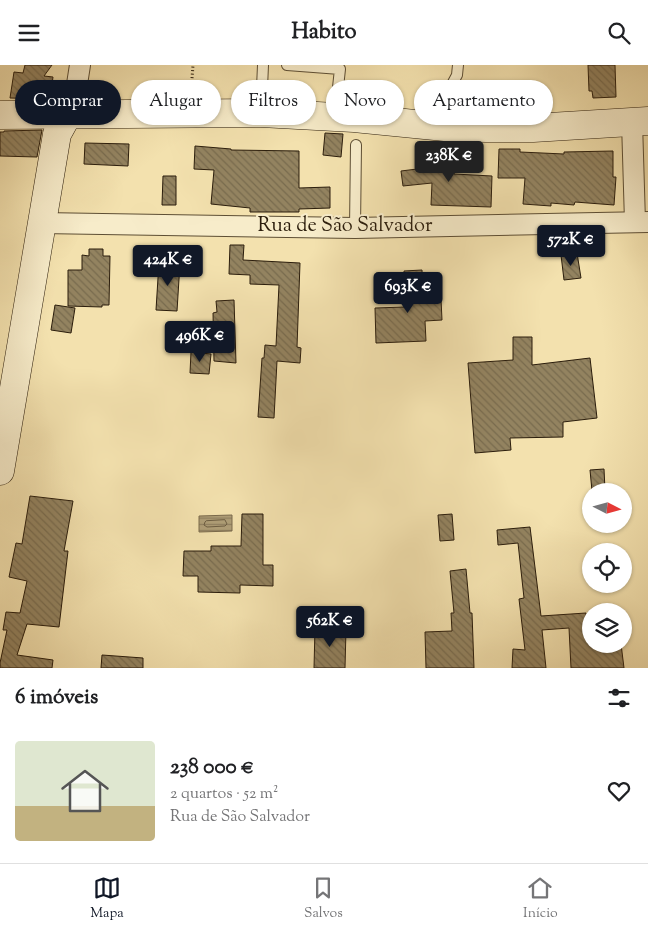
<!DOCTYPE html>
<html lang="pt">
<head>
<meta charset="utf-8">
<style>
  :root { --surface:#fff; --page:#f2f2f2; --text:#202124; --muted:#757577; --line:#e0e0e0; --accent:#111827 }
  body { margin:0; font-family:"Sorts Mill Goudy",serif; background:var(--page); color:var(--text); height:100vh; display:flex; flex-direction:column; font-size:19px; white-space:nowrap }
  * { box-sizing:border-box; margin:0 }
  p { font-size:16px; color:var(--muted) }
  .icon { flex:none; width:28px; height:28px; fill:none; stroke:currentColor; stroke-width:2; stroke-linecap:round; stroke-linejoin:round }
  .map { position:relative; height:603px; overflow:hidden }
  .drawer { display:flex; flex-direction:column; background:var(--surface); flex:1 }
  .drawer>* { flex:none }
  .banner { position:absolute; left:15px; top:15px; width:619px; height:45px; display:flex; gap:10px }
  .needle { width:32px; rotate:96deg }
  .controls { position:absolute; left:582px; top:418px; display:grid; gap:10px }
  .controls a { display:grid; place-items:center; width:50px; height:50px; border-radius:50%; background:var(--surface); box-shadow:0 1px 4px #0004; font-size:25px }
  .price { position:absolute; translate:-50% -42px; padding:0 11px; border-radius:5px; background:var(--accent); color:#fff; font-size:16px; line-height:32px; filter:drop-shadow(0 1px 2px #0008) }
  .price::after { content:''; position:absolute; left:50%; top:30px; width:15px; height:11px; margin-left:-8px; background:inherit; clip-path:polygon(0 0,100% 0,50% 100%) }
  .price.current { background:#222; color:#fff }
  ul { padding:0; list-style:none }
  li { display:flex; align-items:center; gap:15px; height:125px; padding:0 15px }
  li+li { border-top:1px solid var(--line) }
  li span { display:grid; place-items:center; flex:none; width:140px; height:100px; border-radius:5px; color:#555 }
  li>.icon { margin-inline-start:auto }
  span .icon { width:60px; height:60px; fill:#fffc; stroke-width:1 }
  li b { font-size:21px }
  h2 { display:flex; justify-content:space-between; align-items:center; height:60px; padding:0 15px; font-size:21px }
  .pill { padding:0 18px; border-radius:22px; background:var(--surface); box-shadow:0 1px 4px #0004; font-size:18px; line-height:45px }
  .pill.current { background:var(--accent); color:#fff }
  header { display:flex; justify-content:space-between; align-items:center; height:65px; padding:0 15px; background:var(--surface); font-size:22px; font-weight:800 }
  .tab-bar { display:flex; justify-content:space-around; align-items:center; height:70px; border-top:1px solid var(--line); background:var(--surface); font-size:14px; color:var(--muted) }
  .tab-bar a { display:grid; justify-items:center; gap:2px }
  .tab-bar .current { color:var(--accent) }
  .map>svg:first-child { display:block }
  .water { fill:url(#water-rules); stroke:#7a6a4c }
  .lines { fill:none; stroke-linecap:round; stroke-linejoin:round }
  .shore { stroke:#6d5e42; stroke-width:1 }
  .building { fill:url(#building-back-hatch); stroke:#2b1d0c }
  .lane-casing { stroke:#5d4e34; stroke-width:12 }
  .street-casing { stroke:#5d4e34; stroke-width:22 }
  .secondary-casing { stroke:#2b1d0c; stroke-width:29 }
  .path { stroke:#2b1d0c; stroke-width:3; stroke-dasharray:1 2.5; stroke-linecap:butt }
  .lane { stroke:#f7ecca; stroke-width:10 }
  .street { stroke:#f7ecca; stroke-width:20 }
  .secondary { stroke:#f7ecca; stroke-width:28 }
  .labels { text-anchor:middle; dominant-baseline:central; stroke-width:4; stroke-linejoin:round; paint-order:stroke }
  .street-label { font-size:20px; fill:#2b1d0c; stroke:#f7ecca }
</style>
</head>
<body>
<header><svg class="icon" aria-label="menu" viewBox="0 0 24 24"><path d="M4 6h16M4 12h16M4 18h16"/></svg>Habito<svg class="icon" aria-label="search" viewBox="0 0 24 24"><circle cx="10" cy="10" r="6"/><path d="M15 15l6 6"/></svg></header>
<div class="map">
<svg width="648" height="603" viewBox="0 0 648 603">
  <defs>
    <pattern id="water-rules" width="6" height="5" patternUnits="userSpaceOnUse" patternTransform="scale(1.25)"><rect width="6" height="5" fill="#af9e77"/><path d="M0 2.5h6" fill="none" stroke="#8f8060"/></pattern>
    <pattern id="building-back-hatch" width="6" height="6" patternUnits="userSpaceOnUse" patternTransform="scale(1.25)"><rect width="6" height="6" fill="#938360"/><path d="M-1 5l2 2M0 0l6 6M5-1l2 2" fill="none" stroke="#786b4e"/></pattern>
  </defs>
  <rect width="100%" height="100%" fill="#f3e1ae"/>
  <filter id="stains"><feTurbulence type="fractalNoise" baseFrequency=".004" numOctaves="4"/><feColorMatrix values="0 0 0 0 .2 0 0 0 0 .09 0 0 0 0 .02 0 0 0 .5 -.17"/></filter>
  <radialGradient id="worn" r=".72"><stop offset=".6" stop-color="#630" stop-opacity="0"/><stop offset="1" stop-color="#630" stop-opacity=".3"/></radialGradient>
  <path class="water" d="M232 450V466L199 467V451Z"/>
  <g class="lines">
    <path class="shore" d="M225 455 227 459 225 461 207 462 204 460 205 457 206 456Z"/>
  </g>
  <g class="building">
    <path d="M25 0H52L44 11 53 12 50 34 10 33 14 7 23 8Z"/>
    <path d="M588 0H615L616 32 593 33 592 26H589Z"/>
    <path d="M42 65 37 92 0 91V67H4V66Z"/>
    <path d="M325 68 343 69 341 92 323 90Z"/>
    <path d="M85 78 129 79 128 101 84 99Z"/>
    <path d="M195 81 231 84V85L299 86V123L330 122V143L299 144V147H250V143L211 139 214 105 194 104Z"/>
    <path d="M432 83 434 102 455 103 454 109 492 111 491 142 431 140 432 118 403 121 401 106 417 104 416 84Z"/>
    <path d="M499 84H520V87L564 89V87L613 86V112H616L614 140 575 137 574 140 551 138V141L523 139 525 113H498Z"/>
    <path d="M163 111H176V140H162Z"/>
    <path d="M230 180H244L243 195 300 198 297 282 301 283 300 298 277 296 274 353 258 352 262 293H264L265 280 276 281 279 220 250 219V210L229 209Z"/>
    <path d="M89 184H103V191H110L109 240H102V242L68 241V205H82V190L89 191Z"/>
    <path d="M577 188 581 213 564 215 561 190Z"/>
    <path d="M159 197 180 198 177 246 156 245Z"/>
    <path d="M422 205 423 234H441L442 255 425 256 426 276 376 278 375 243 405 242 404 206Z"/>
    <path d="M234 235 236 298 214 296 213 248 217 247 216 236Z"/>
    <path d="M55 240 75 243 71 268 51 265Z"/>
    <path d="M513 272H532V300L590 293 597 353 563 357V372L510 373 511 385 475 388 468 298 513 295Z"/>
    <path d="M191 287 211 289 209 309 190 308Z"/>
    <path d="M604 404 605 425 592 426 590 405Z"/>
    <path d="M30 431 73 436 64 486H68L59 562 27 559 17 590 53 595 52 603H0V598L7 565H3L6 547 20 548 27 516 9 512 16 478 22 479Z"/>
    <path d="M242 449H263V500H273V521L240 520V528L198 527V511H183L184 486H211V481H241Z"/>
    <path d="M452 449 454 475 440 476 438 450Z"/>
    <path d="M530 462 541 551 586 548 588 579H621L624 603H571L569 563 542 565 546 603H512L513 584 525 585 519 534 524 533 518 478 498 480 497 465Z"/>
    <path d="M466 504 470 548H472L474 603H426L425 567 452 566 451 548H454L450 506Z"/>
    <path d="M315 563 346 564 345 603H314Z"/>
    <path d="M102 590 143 593V603H101Z"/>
  </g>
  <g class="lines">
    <defs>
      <g id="lane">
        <path d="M287 0 340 4 335 50"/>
        <path d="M261 46 263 0"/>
        <path d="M445 60 450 23 457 10 458 0"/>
        <path d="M355 163 356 80"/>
      </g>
      <g id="street">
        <path d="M68 49 75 32 80 0"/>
        <path d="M632 57 635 157"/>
        <path d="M41 158 355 163 648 157"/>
      </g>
      <g id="secondary">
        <path d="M0 50 261 48 354 53 445 62 486 63H533L648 56"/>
        <path d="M0 406 57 69 68 49"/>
      </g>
    </defs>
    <use href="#lane" class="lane-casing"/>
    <use href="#street" class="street-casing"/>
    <use href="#secondary" class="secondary-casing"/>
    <path class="path" d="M191 27 193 0"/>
    <use href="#lane" class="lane"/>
    <use href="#street" class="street"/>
    <use href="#secondary" class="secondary"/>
  </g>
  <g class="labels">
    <g class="street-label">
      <text x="345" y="161">Rua de São Salvador</text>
    </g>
  </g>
  <rect width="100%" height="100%" filter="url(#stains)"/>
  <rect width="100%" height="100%" fill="url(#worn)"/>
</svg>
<div class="controls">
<a><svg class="needle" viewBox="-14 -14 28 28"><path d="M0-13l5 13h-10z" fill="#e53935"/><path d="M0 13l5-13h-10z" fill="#757577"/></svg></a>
<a><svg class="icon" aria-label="locate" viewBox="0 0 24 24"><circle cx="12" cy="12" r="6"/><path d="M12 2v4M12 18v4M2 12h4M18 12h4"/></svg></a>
<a><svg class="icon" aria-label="layers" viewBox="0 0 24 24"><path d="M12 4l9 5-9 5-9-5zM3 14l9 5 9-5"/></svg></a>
</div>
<b class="price current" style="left:449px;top:118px">238K €</b>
<b class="price" style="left:571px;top:202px">572K €</b>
<b class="price" style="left:168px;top:222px">424K €</b>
<b class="price" style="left:408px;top:249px">693K €</b>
<b class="price" style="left:200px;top:298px">496K €</b>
<b class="price" style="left:330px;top:583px">562K €</b>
<div class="banner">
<a class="pill current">Comprar</a>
<a class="pill">Alugar</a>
<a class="pill">Filtros</a>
<a class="pill">Novo</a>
<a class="pill">Apartamento</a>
</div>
</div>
<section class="drawer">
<h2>6 imóveis<svg class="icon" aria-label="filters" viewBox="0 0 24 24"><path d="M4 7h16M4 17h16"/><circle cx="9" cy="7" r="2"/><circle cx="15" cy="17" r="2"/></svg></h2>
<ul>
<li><span style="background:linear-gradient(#dfe7d0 65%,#c2b280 0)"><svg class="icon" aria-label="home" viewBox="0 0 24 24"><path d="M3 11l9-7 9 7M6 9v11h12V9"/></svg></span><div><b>238 000 €</b><p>2 quartos · 52 m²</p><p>Rua de São Salvador</p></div><svg class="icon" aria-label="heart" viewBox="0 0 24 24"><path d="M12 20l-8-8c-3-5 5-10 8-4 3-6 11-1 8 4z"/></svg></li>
</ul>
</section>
<nav class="tab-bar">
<a class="current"><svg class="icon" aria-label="map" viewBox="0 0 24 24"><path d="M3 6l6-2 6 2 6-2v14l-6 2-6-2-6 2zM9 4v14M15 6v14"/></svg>Mapa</a>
<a><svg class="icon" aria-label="saved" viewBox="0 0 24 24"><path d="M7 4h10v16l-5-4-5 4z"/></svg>Salvos</a>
<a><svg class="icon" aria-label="home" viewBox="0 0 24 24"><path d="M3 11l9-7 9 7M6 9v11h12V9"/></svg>Início</a>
</nav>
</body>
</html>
